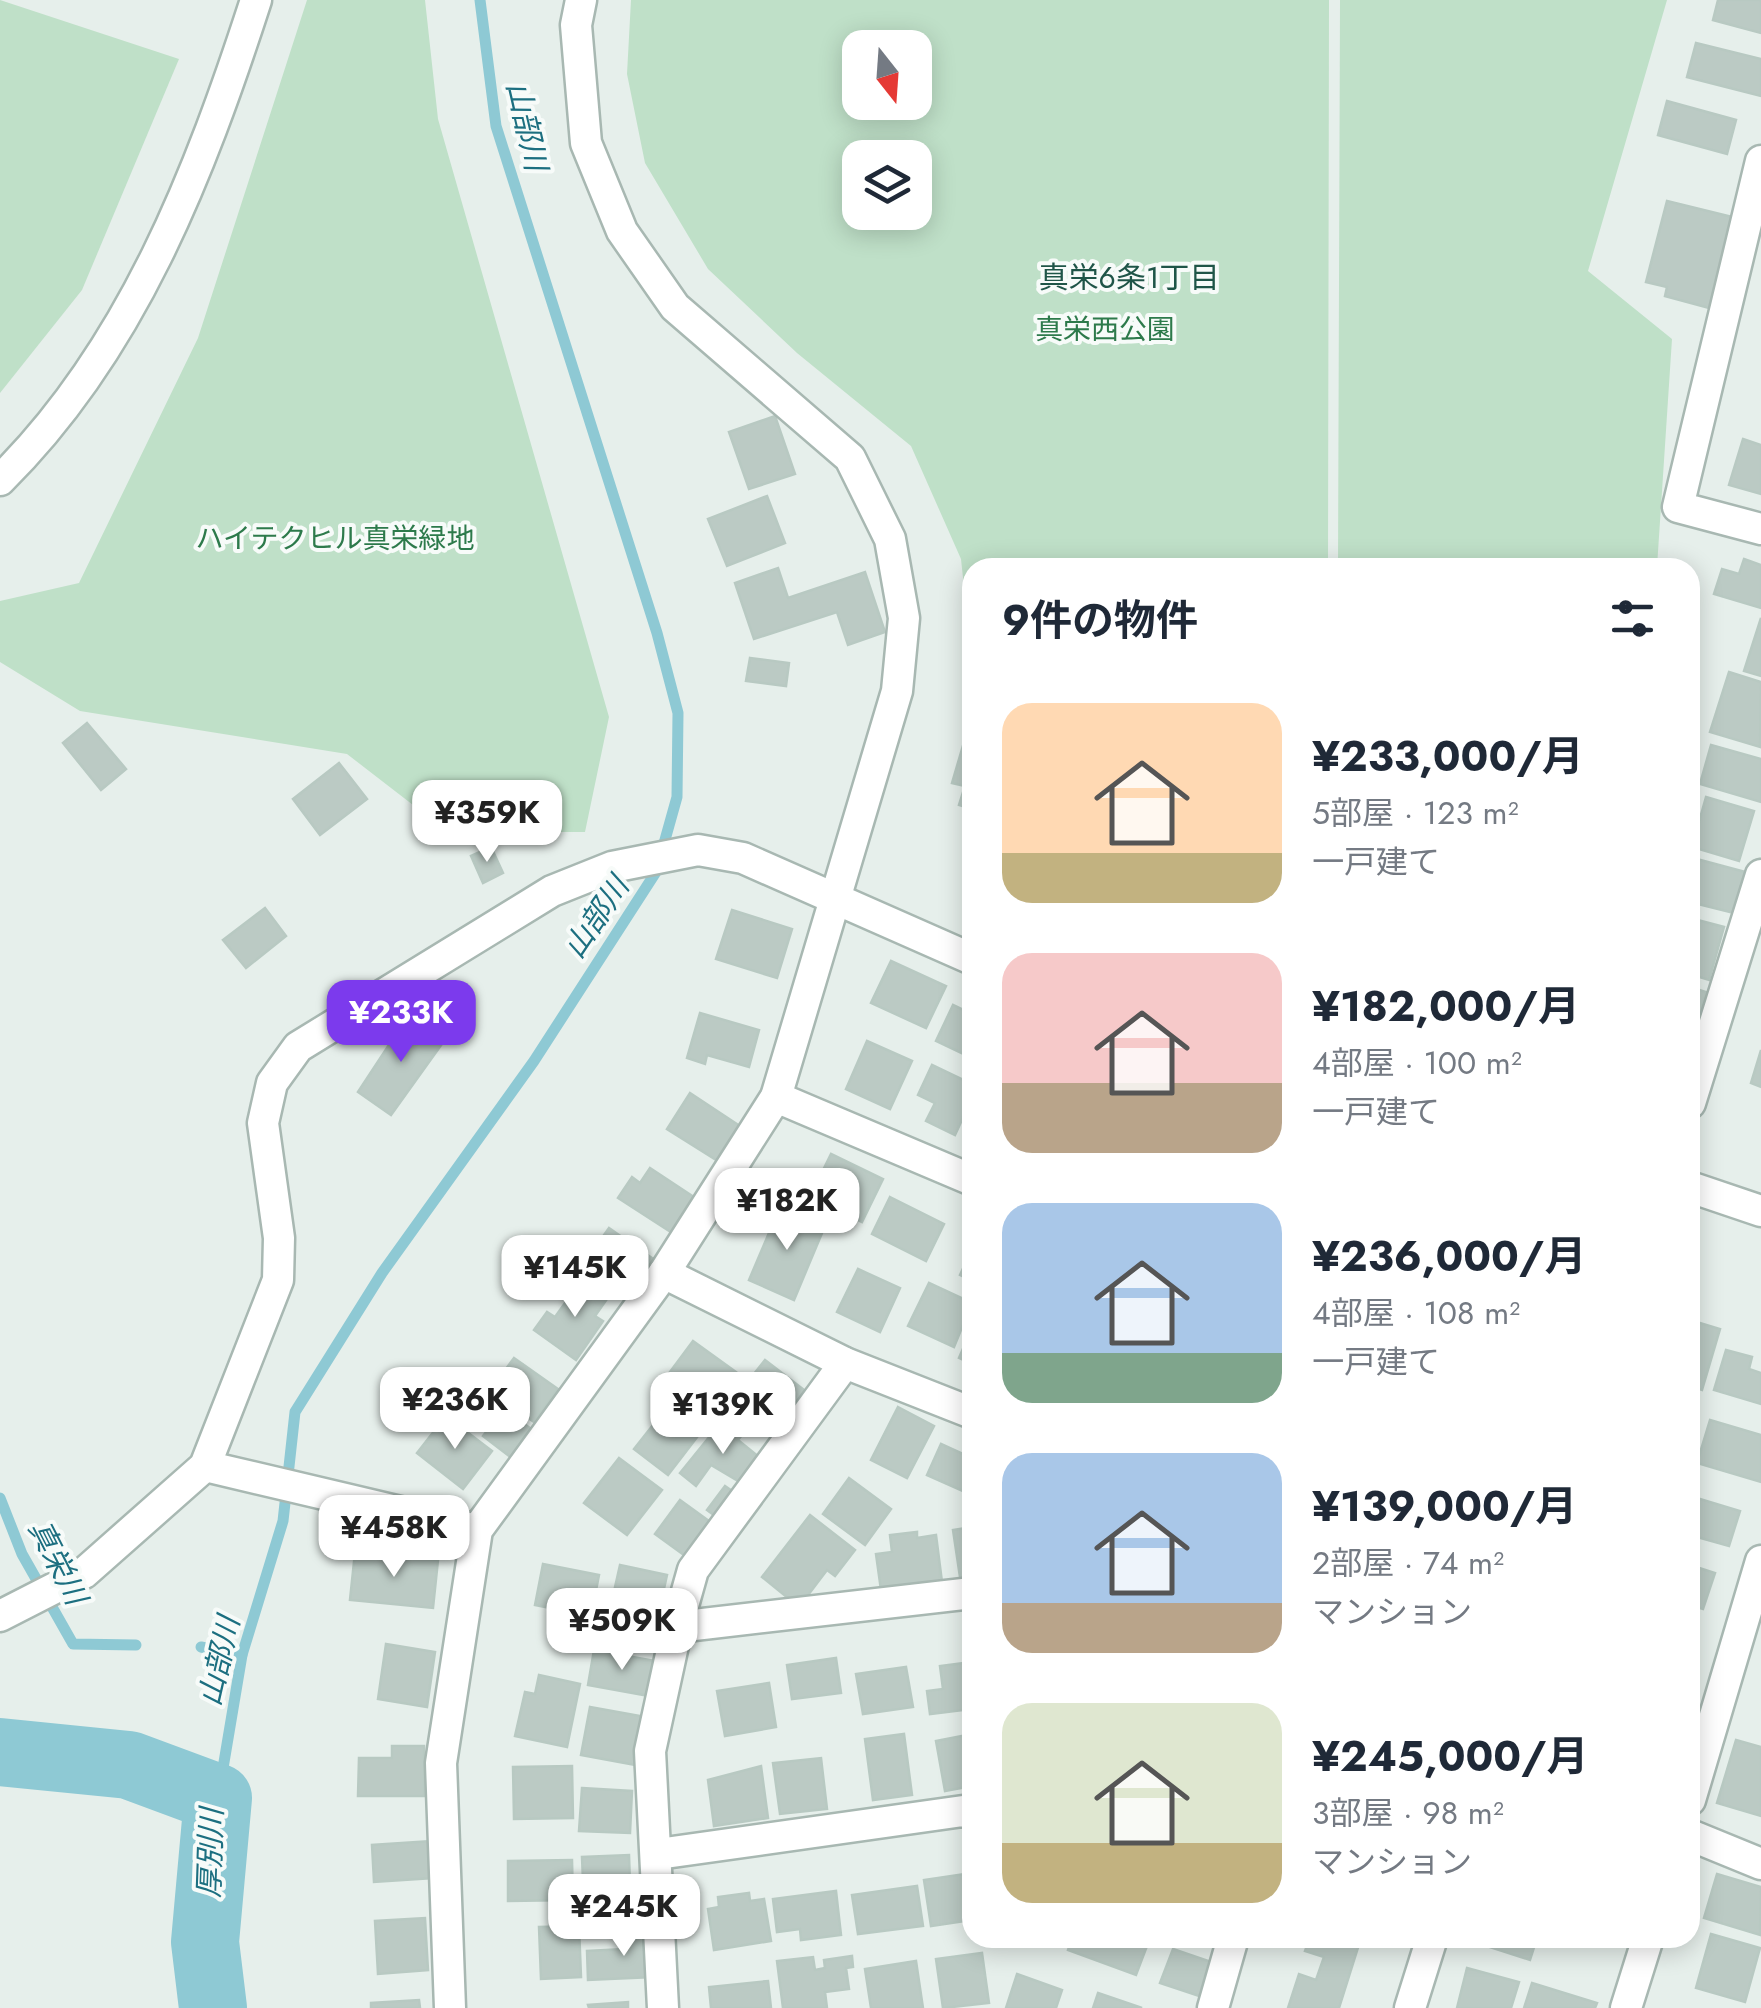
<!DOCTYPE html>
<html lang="ja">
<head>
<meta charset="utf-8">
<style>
  :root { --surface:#fff; --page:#f2f2f3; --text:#1f2937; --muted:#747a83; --accent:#7c3aed }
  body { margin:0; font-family:Jost,"Noto Sans JP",sans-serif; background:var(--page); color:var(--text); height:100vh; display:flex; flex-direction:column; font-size:38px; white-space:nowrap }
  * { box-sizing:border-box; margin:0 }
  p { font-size:32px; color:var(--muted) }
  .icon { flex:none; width:55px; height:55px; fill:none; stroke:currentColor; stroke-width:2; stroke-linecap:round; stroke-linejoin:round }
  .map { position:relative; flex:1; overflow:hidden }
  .details { position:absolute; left:962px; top:558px; width:738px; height:1390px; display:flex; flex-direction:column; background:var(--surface); border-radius:30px; box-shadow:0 5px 25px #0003 }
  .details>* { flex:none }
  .needle { width:65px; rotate:163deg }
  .tools { position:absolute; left:842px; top:30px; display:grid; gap:20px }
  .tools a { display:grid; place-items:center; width:90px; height:90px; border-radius:20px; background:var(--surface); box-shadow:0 5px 25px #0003; font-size:50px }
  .price { position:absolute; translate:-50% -85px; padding:0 22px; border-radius:20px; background:#fff; color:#222; font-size:32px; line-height:65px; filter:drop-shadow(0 2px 5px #0008) }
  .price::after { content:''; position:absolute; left:50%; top:60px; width:30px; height:22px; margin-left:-15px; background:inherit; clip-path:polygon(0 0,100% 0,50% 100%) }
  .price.current { background:var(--accent); color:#fff }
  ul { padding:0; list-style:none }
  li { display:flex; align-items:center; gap:30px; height:250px; padding:0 40px }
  li span { display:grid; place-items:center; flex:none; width:280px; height:200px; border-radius:30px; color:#555 }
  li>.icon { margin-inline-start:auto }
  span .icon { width:120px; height:120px; fill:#fffc; stroke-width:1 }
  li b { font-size:42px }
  h2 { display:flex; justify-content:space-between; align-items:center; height:120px; padding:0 40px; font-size:42px }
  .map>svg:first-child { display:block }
  .green { fill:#bfe0c8; fill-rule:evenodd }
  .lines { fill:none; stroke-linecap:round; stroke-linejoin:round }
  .stream { stroke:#8ec9d4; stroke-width:11 }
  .river { stroke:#8ec9d4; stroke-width:68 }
  .building { fill:#bbcac4; stroke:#b8c9c2; stroke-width:2.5 }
  .minor-casing { stroke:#a8b8b2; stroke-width:35 }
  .minor { stroke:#fff; stroke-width:30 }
  .labels { text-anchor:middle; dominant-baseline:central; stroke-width:8; stroke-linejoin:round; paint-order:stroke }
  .park-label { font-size:28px; fill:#2d7a4b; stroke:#f7fbf9 }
  .water-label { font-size:30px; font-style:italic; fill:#1c6f80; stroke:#f7fbf9 }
  .neighbourhood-label { font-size:30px; fill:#1f5548; stroke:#f7fbf9 }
</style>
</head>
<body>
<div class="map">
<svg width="1761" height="2008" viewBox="0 0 1761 2008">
  <rect width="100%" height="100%" fill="#e6efeb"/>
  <g class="green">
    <path d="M0 0 179 59 82 290 0 393Z"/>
    <path d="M307 0H425L438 119 609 717 585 832H448L347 754 80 711 0 662V601L79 583 198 338Z"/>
    <path d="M631 0H1329L1328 567 972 568V662L961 559 911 446 797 353 708 269 645 163 627 74ZM860 48H915V102H860ZM860 158H915V212H860Z"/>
    <path d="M1340 0H1667L1588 271 1672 339 1657 567H1338Z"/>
  </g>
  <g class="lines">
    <g class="stream">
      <path d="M0 1498 22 1554 73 1644 136 1645"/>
      <path d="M201 1647 242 1655"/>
      <path d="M218 1798 242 1655 283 1521 295 1412 382 1273 534 1061 656 872 677 797 678 713 657 633 496 126 480 0"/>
    </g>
    <path class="river" d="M0 1752 129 1765 218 1798 205 1942 213 2008"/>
  </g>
  <g class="building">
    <path d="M1718 0H1761V33L1713 20Z"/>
    <path d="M1696 43 1761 59V96L1687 77Z"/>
    <path d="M1667 101 1736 120 1727 154 1658 135Z"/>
    <path d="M1667 201 1732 217 1709 308 1665 296 1667 287 1646 282Z"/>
    <path d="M775 416 795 474 749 489 729 432Z"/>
    <path d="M1743 439 1761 445V494L1729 485Z"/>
    <path d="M767 496 785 543 727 566 708 519Z"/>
    <path d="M1744 559 1761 565V608L1714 594 1722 569 1739 574Z"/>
    <path d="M778 568 788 598 865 572 885 632 848 645 837 612 754 639 735 583Z"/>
    <path d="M1761 618V676L1744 671Z"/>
    <path d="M750 658 789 663 786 686 746 681Z"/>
    <path d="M1729 672 1761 682 1760 747 1710 732Z"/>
    <path d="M972 715V809L959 805 965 786 952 783Z"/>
    <path d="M87 723 126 769 101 790 63 743Z"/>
    <path d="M1711 745 1761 759V802L1700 784Z"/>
    <path d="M339 763 367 799 320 835 293 799Z"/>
    <path d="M1706 797 1754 811 1739 861 1692 847Z"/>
    <path d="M491 847 503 873 483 883 471 856Z"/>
    <path d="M1693 858 1745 872 1740 890 1749 893 1742 915 1690 902Z"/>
    <path d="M265 908 286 936 246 968 223 940Z"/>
    <path d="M732 910 792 929 777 978 716 959Z"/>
    <path d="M1690 918 1724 927 1709 980 1690 974Z"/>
    <path d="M891 961 946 986 926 1028 871 1003Z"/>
    <path d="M1690 987 1706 992 1696 1029 1690 1028Z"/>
    <path d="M953 1005 972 1014V1058L936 1041Z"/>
    <path d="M700 1013 759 1030 749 1067 707 1055 705 1064 687 1058Z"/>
    <path d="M408 1016 444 1041 391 1115 358 1092Z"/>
    <path d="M867 1041 912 1061 890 1109 846 1089Z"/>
    <path d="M1761 1050V1087L1751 1083Z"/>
    <path d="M932 1065 972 1084V1098L955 1135 926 1121 935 1103 918 1095Z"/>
    <path d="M690 1093 743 1128 721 1163 667 1129Z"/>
    <path d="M831 1154 883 1179 862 1222 810 1197Z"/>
    <path d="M650 1168 700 1201 677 1236 618 1198 632 1177 640 1183Z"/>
    <path d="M890 1197 944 1224 926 1261 872 1234Z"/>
    <path d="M780 1207 825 1226 794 1300 749 1280Z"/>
    <path d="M609 1228 652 1258 626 1296 582 1266Z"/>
    <path d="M972 1249V1281L960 1275Z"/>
    <path d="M858 1269 900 1288 880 1332 837 1312Z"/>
    <path d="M583 1278 609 1296 595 1316 603 1321 576 1360 534 1330 547 1312 555 1317Z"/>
    <path d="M929 1283 972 1303 954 1347 908 1326Z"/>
    <path d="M1690 1320 1720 1329 1702 1390 1690 1386Z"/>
    <path d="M972 1328V1364L959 1358Z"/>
    <path d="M693 1341 736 1372 710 1407 667 1376Z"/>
    <path d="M1726 1350 1752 1357 1749 1369 1761 1373V1404L1714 1390Z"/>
    <path d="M514 1358 558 1389 534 1422 490 1391Z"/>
    <path d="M765 1360 808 1393 781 1427 738 1394Z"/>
    <path d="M668 1406 701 1432 668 1475 634 1449Z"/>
    <path d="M898 1407 934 1426 907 1478 871 1460Z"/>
    <path d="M504 1409 538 1434 517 1462 483 1436Z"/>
    <path d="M446 1416 492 1451 463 1489 417 1453Z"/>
    <path d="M723 1420 742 1435 738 1440 764 1461 745 1485 711 1465 696 1486 680 1473Z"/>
    <path d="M1710 1420 1761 1435V1482L1697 1463Z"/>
    <path d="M941 1444 972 1458V1495L927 1475Z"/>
    <path d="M619 1458 662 1490 627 1535 584 1503Z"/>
    <path d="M849 1478 891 1509 865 1545 823 1514Z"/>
    <path d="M725 1486 748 1502 730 1527 707 1510Z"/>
    <path d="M1690 1496 1740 1511 1729 1546 1690 1535Z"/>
    <path d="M680 1500 720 1529 695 1563 655 1534Z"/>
    <path d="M810 1515 855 1550 835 1576 827 1570 799 1607 762 1577Z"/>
    <path d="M972 1527V1575L960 1577 953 1530Z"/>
    <path d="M917 1532V1538L936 1535 942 1582 881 1590 876 1554 892 1552 890 1535Z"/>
    <path d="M355 1552 438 1560 433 1608 350 1600Z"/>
    <path d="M543 1564 599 1575 591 1616 535 1605Z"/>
    <path d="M620 1565 667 1575 657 1621 642 1617 637 1643 604 1636Z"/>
    <path d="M1690 1565 1715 1573 1703 1609 1690 1605Z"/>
    <path d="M386 1644 435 1652 427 1707 378 1699Z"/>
    <path d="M594 1650 655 1661 649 1696 588 1685Z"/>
    <path d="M836 1658 841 1693 792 1699 787 1665Z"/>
    <path d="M972 1662V1709L930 1714 927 1691 943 1689 940 1666Z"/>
    <path d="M906 1667 913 1707 863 1714 856 1674Z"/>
    <path d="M539 1675 580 1684 567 1747 515 1736 525 1692 535 1694Z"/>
    <path d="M769 1683 776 1727 725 1736 717 1691Z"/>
    <path d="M590 1707 651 1718 641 1766 581 1755Z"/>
    <path d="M904 1734 912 1795 873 1800 865 1739Z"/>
    <path d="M972 1734V1786L945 1791 936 1741Z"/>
    <path d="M1736 1740 1761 1747V1816L1717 1803Z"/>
    <path d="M392 1746H424V1796H358L359 1758H392Z"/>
    <path d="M821 1758 827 1809 780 1814 773 1763Z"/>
    <path d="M572 1766 573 1818 514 1819 513 1767Z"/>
    <path d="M761 1766 768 1818 714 1826 708 1780Z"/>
    <path d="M582 1788 632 1791 630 1833 579 1831Z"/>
    <path d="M431 1841 433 1878 374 1882 372 1845Z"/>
    <path d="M629 1855 630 1884 649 1883 650 1901 584 1905 582 1857Z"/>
    <path d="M572 1860 573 1900 508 1901V1861Z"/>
    <path d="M972 1873V1920L931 1926 924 1880Z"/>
    <path d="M1717 1874 1761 1887 1760 1935 1704 1918Z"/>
    <path d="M917 1886 923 1926 858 1934 852 1895Z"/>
    <path d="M836 1891 841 1935 801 1940 800 1929 777 1932 773 1899Z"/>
    <path d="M749 1893 750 1901 764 1899 771 1941 714 1950 708 1909 719 1907 718 1897Z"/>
    <path d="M425 1918 428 1970 378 1974 375 1921Z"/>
    <path d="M579 1926 581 1977 541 1979 539 1927Z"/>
    <path d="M651 1930 653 1977 588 1980 587 1951 625 1949 624 1931Z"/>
    <path d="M1711 1934 1760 1948 1745 2002 1696 1988Z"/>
    <path d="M1072 1938H1150L1136 1975 1068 1950Z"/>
    <path d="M1310 1938H1361L1339 2008H1288L1299 1974 1316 1980 1324 1957 1305 1951Z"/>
    <path d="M1462 1938H1537L1530 1960Z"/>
    <path d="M1173 1949 1226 1967 1214 2001 1160 1983Z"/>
    <path d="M982 1953 989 2003 943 2008 936 1959Z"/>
    <path d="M852 1956 853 1967 846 1968 849 1989 825 1992 827 2008H783L777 1961 813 1957 815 1970 825 1968 824 1960Z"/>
    <path d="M916 1961 923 2008H871L865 1969Z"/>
    <path d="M1467 1968 1519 1982 1511 2008H1457Z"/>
    <path d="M1017 1974 1062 1990 1056 2008H1006Z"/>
    <path d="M768 1981 771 2008H711L709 1987Z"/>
    <path d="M1532 1983 1597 2003 1595 2008H1524Z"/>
    <path d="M1098 1993 1142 2008H1093Z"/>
    <path d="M419 2000 420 2008H371V2003Z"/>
    <path d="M628 2002V2008H589L588 2005Z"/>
  </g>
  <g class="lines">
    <defs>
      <g id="minor">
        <path d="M1761 161 1678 507 1761 529"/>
        <path d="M0 480C132 350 200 173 256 0"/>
        <path d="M776 1097 972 1180"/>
        <path d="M1690 1103 1761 875"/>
        <path d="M1690 1187 1761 1211"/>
        <path d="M664 1273 845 1363 972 1413"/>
        <path d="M205 1466 477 1530"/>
        <path d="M0 1616 84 1573 205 1466 278 1280 279 1238 263 1123 272 1083 298 1047 552 891 612 867 698 850 743 858 972 959"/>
        <path d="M677 1627 972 1593"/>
        <path d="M1690 1800 1761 1561"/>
        <path d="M1690 1835 1761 1864"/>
        <path d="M658 1854 963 1811 972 1814"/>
        <path d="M450 2008 441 1763 477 1530 664 1273 776 1097 897 691 904 618 890 539 850 458 675 307 622 231 586 143 576 25 581 0"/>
        <path d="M663 2008 650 1751 677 1627 693 1570 845 1363"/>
        <path d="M1213 2008 1233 1938"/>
        <path d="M1410 2008 1432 1938"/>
        <path d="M1626 2008 1648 1938"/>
      </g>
    </defs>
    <use href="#minor" class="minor-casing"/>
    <use href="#minor" class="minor"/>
  </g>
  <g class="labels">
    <g class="park-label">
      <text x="1105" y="329">真栄西公園</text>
      <text x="335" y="538">ハイテクヒル真栄緑地</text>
    </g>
    <g class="water-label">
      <text transform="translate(527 126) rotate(77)">山部川</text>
      <text transform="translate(596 917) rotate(-56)">山部川</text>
      <text transform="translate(58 1562) rotate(63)">真栄川</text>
      <text transform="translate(219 1661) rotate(-77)">山部川</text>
      <text transform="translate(210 1853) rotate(-88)">厚別川</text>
    </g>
    <g class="neighbourhood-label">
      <text x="1129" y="277">真栄6条1丁目</text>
    </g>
  </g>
</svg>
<div class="tools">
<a><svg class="needle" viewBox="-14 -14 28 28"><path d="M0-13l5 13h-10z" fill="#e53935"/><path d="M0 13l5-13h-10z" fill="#747a83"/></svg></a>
<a><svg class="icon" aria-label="layers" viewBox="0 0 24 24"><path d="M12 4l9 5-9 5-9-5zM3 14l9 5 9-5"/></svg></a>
</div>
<b class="price" style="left:487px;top:865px">¥359K</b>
<b class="price current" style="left:401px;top:1065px">¥233K</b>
<b class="price" style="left:787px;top:1253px">¥182K</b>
<b class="price" style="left:575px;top:1320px">¥145K</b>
<b class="price" style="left:455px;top:1452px">¥236K</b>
<b class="price" style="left:723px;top:1457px">¥139K</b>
<b class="price" style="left:394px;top:1580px">¥458K</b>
<b class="price" style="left:622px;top:1673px">¥509K</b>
<b class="price" style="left:624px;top:1959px">¥245K</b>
<section class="details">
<h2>9件の物件<svg class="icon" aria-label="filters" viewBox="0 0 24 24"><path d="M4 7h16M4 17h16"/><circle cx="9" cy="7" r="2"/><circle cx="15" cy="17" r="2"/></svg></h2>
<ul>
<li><span style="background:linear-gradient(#ffd9b3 75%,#c2b280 0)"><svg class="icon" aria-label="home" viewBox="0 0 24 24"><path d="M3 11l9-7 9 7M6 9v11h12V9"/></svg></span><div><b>¥233,000/月</b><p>5部屋 · 123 m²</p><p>一戸建て</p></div></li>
<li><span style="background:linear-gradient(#f6c9c9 65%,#b9a48a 0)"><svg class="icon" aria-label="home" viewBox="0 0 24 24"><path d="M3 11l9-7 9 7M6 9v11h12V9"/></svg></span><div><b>¥182,000/月</b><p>4部屋 · 100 m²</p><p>一戸建て</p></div></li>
<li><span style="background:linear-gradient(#a9c7e8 75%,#7fa58c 0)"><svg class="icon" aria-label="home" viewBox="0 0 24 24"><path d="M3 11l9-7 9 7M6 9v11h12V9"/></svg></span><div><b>¥236,000/月</b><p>4部屋 · 108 m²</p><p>一戸建て</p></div></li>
<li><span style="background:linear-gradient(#a9c7e8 75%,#b9a48a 0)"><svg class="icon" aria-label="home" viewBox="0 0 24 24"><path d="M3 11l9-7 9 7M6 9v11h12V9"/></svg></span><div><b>¥139,000/月</b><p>2部屋 · 74 m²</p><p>マンション</p></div></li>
<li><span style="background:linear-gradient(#dfe7d0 70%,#c2b280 0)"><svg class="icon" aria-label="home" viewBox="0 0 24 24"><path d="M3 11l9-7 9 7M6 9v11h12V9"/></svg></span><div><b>¥245,000/月</b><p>3部屋 · 98 m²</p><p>マンション</p></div></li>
</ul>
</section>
</div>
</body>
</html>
